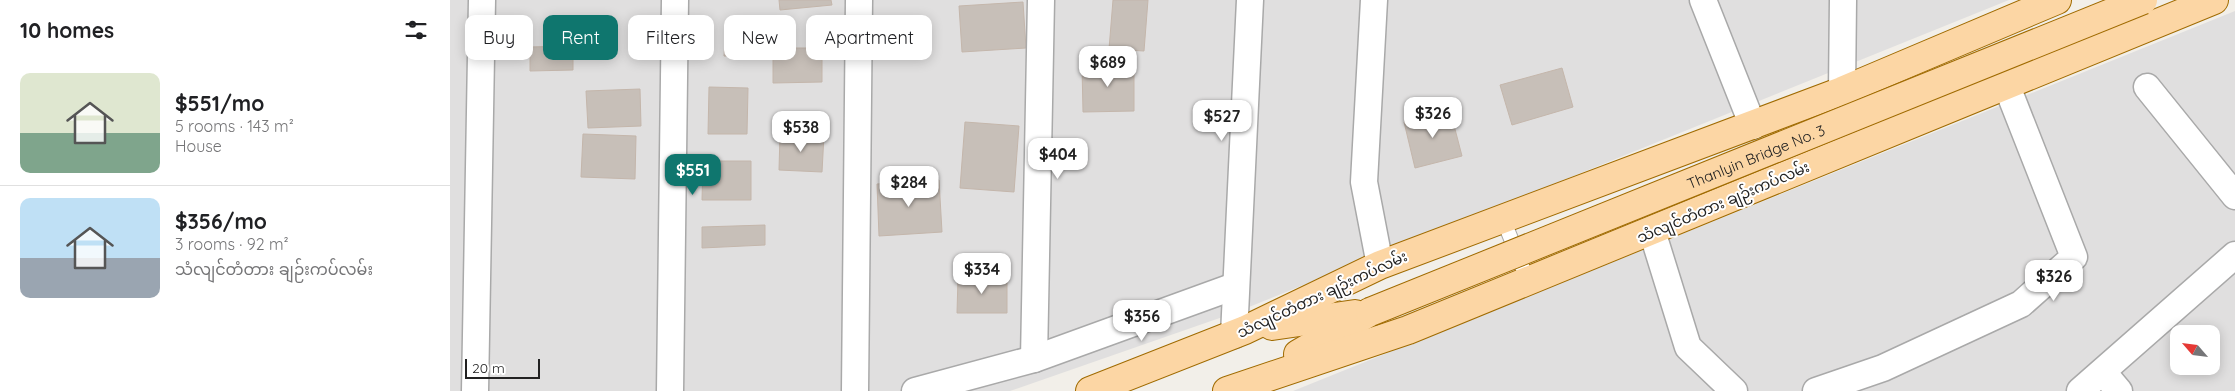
<!DOCTYPE html>
<html lang="en">
<head>
<meta charset="utf-8">
<style>
  :root { --surface:#fff; --page:#f6f6f6; --text:#202124; --muted:#757577; --line:#e0e0e0; --accent:#0f766e }
  body { margin:0; font-family:Quicksand,"Noto Sans Myanmar",sans-serif; background:var(--page); color:var(--text); height:100vh; display:flex; flex-direction:column; font-size:19px; white-space:nowrap }
  * { box-sizing:border-box; margin:0 }
  p { font-size:16px; color:var(--muted) }
  .icon { flex:none; width:28px; height:28px; fill:none; stroke:currentColor; stroke-width:2; stroke-linecap:round; stroke-linejoin:round }
  .map { position:relative; flex:1; overflow:hidden }
  .drawer { display:flex; flex-direction:column; background:var(--surface); width:450px }
  .drawer>* { flex:none }
  .banner { position:absolute; left:15px; top:15px; width:475px; height:45px; display:flex; gap:10px }
  .needle { width:32px; rotate:298deg }
  .fabs { position:absolute; left:1720px; top:325px; display:grid; gap:10px }
  .fabs a { display:grid; place-items:center; width:50px; height:50px; border-radius:10px; background:var(--surface); box-shadow:0 2px 12px #0003; font-size:25px }
  .scale { position:absolute; left:15px; bottom:12px; width:75px; box-sizing:border-box; padding-left:5px; border:2px solid #222; border-top:0; font-size:14px; line-height:18px; white-space:nowrap; color:#222; -webkit-text-stroke:4px #fff; paint-order:stroke }
  .price { position:absolute; translate:-50% -42px; padding:0 11px; border-radius:10px; background:#fff; color:#222; font-size:16px; line-height:32px; filter:drop-shadow(0 1px 2px #0008) }
  .price::after { content:''; position:absolute; left:50%; top:30px; width:15px; height:11px; margin-left:-8px; background:inherit; clip-path:polygon(0 0,100% 0,50% 100%) }
  .price.current { background:var(--accent); color:#fff }
  ul { padding:0; list-style:none }
  li { display:flex; align-items:center; gap:15px; height:125px; padding:0 20px }
  li+li { border-top:1px solid var(--line) }
  li span { display:grid; place-items:center; flex:none; width:140px; height:100px; border-radius:10px; color:#555 }
  li>.icon { margin-inline-start:auto }
  span .icon { width:60px; height:60px; fill:#fffc; stroke-width:1 }
  li b { font-size:21px }
  h2 { display:flex; justify-content:space-between; align-items:center; height:60px; padding:0 20px; font-size:21px }
  .chip { padding:0 18px; border-radius:10px; background:var(--surface); box-shadow:0 2px 12px #0003; font-size:18px; line-height:45px }
  .chip.current { background:var(--accent); color:#fff }
  main { display:flex; flex:1; min-height:0 }
  .map>svg:first-child { display:block }
  .residential { fill:#e0dfdf; fill-rule:evenodd }
  .building { fill:#c7bfb8; stroke:#c4b6ab }
  .lines { fill:none; stroke-linecap:round; stroke-linejoin:round }
  .service-casing { stroke:#a9a9a9; stroke-width:16 }
  .minor-casing { stroke:#a9a9a9; stroke-width:29 }
  .primary-casing { stroke:#a06b00; stroke-width:30 }
  .service { stroke:#fff; stroke-width:14 }
  .minor { stroke:#fff; stroke-width:26 }
  .primary { stroke:#fcd6a4; stroke-width:28 }
  .primary-bridge-casing { stroke:#a06b00; stroke-width:30; stroke-linecap:butt }
  .primary-bridge { stroke:#fcd6a4; stroke-width:28 }
  .labels { text-anchor:middle; dominant-baseline:central; stroke-width:4; stroke-linejoin:round; paint-order:stroke }
  .street-label { font-size:15px; fill:#222; stroke:#fff }
</style>
</head>
<body>
<main>
<section class="drawer">
<h2>10 homes<svg class="icon" aria-label="filters" viewBox="0 0 24 24"><path d="M4 7h16M4 17h16"/><circle cx="9" cy="7" r="2"/><circle cx="15" cy="17" r="2"/></svg></h2>
<ul>
<li><span style="background:linear-gradient(#dfe7d0 60%,#7fa58c 0)"><svg class="icon" aria-label="home" viewBox="0 0 24 24"><path d="M3 11l9-7 9 7M6 9v11h12V9"/></svg></span><div><b>$551/mo</b><p>5 rooms · 143 m²</p><p>House</p></div></li>
<li><span style="background:linear-gradient(#bfe0f5 60%,#9aa5b1 0)"><svg class="icon" aria-label="home" viewBox="0 0 24 24"><path d="M3 11l9-7 9 7M6 9v11h12V9"/></svg></span><div><b>$356/mo</b><p>3 rooms · 92 m²</p><p>သံလျင်တံတား ချဉ်းကပ်လမ်း</p></div></li>
</ul>
</section>
<div class="map">
<svg width="1785" height="391" viewBox="0 0 1785 391">
  <rect width="100%" height="100%" fill="#f2efe9"/>
  <g class="residential">
    <path d="M0 0H1559L784 313 560 391H0Z"/>
    <path d="M1785 11V391H843ZM1729 334H1761V366H1729Z"/>
  </g>
  <g class="building">
    <path d="M329 0H381L382 5 330 10Z"/>
    <path d="M663 0H698L694 51 659 49Z"/>
    <path d="M573 2 576 48 512 52 509 6Z"/>
    <path d="M276 24 305 25 302 57 274 56Z"/>
    <path d="M123 46V70L80 71V47Z"/>
    <path d="M323 48H372V82L323 83Z"/>
    <path d="M684 65V111L633 112 632 66Z"/>
    <path d="M1112 68 1123 107 1062 125 1050 85Z"/>
    <path d="M259 87 298 88 297 134H258Z"/>
    <path d="M190 89 191 126 138 128 136 91Z"/>
    <path d="M1000 110 1012 156 965 168 954 122Z"/>
    <path d="M515 122 569 126 564 192 510 188Z"/>
    <path d="M133 134 186 136 185 179 131 177Z"/>
    <path d="M330 134 374 135 372 172 329 170Z"/>
    <path d="M253 161H301V200H252Z"/>
    <path d="M489 180 492 232 429 236 427 184Z"/>
    <path d="M315 225V245L252 248V227Z"/>
    <path d="M557 277V313H507L508 278Z"/>
  </g>
  <g class="lines">
    <defs>
      <path id="service" d="M1053 219 1078 281"/>
      <g id="minor">
        <path d="M924 0 914 182 930 265"/>
        <path d="M1253 0 1303 126"/>
        <path d="M1697 87 1785 196"/>
        <path d="M1392 91 1393 0"/>
        <path d="M1202 231 1238 347 1284 391"/>
        <path d="M784 335 800 0"/>
        <path d="M584 359 591 0"/>
        <path d="M1653 372 1669 391"/>
        <path d="M25 391 32 0"/>
        <path d="M220 391 225 0"/>
        <path d="M405 391 409 0"/>
        <path d="M465 391 584 359 785 286"/>
        <path d="M1366 391 1433 368 1571 304 1624 257 1556 84"/>
        <path d="M1630 391 1785 255"/>
      </g>
      <g id="primary">
        <path d="M822 326 905 314"/>
        <path d="M848 354 920 312"/>
        <path d="M640 391 795 330 930 265 1392 91 1607 0"/>
        <path d="M777 391 958 330 1764 0"/>
      </g>
    </defs>
    <use href="#service" class="service-casing"/>
    <use href="#minor" class="minor-casing"/>
    <use href="#primary" class="primary-casing"/>
    <use href="#service" class="service"/>
    <use href="#minor" class="minor"/>
    <use href="#primary" class="primary"/>
    <defs>
      <g id="primary-bridge">
        <path id="s1" d="M920 312 1693 0"/>
      </g>
    </defs>
    <use href="#primary-bridge" class="primary-bridge-casing"/>
    <use href="#primary-bridge" class="primary-bridge"/>
  </g>
  <g class="labels">
    <g class="street-label">
      <text stroke="none"><textPath href="#s1" startOffset="416">Thanlyin Bridge No. 3</textPath></text>
      <text transform="translate(1273 202) rotate(-23)">သံလျင်တံတား ချဉ်းကပ်လမ်း</text>
      <text transform="translate(872 294) rotate(-25)">သံလျင်တံတား ချဉ်းကပ်လမ်း</text>
    </g>
  </g>
</svg>
<div class="fabs">
<a><svg class="needle" viewBox="-14 -14 28 28"><path d="M0-13l5 13h-10z" fill="#e53935"/><path d="M0 13l5-13h-10z" fill="#757577"/></svg></a>
</div>
<div class="scale">20 m</div>
<b class="price" style="left:658px;top:88px">$689</b>
<b class="price" style="left:983px;top:139px">$326</b>
<b class="price" style="left:772px;top:142px">$527</b>
<b class="price" style="left:351px;top:153px">$538</b>
<b class="price" style="left:608px;top:180px">$404</b>
<b class="price current" style="left:243px;top:196px">$551</b>
<b class="price" style="left:459px;top:208px">$284</b>
<b class="price" style="left:532px;top:295px">$334</b>
<b class="price" style="left:1604px;top:302px">$326</b>
<b class="price" style="left:692px;top:342px">$356</b>
<div class="banner">
<a class="chip">Buy</a>
<a class="chip current">Rent</a>
<a class="chip">Filters</a>
<a class="chip">New</a>
<a class="chip">Apartment</a>
</div>
</div>
</main>
</body>
</html>
